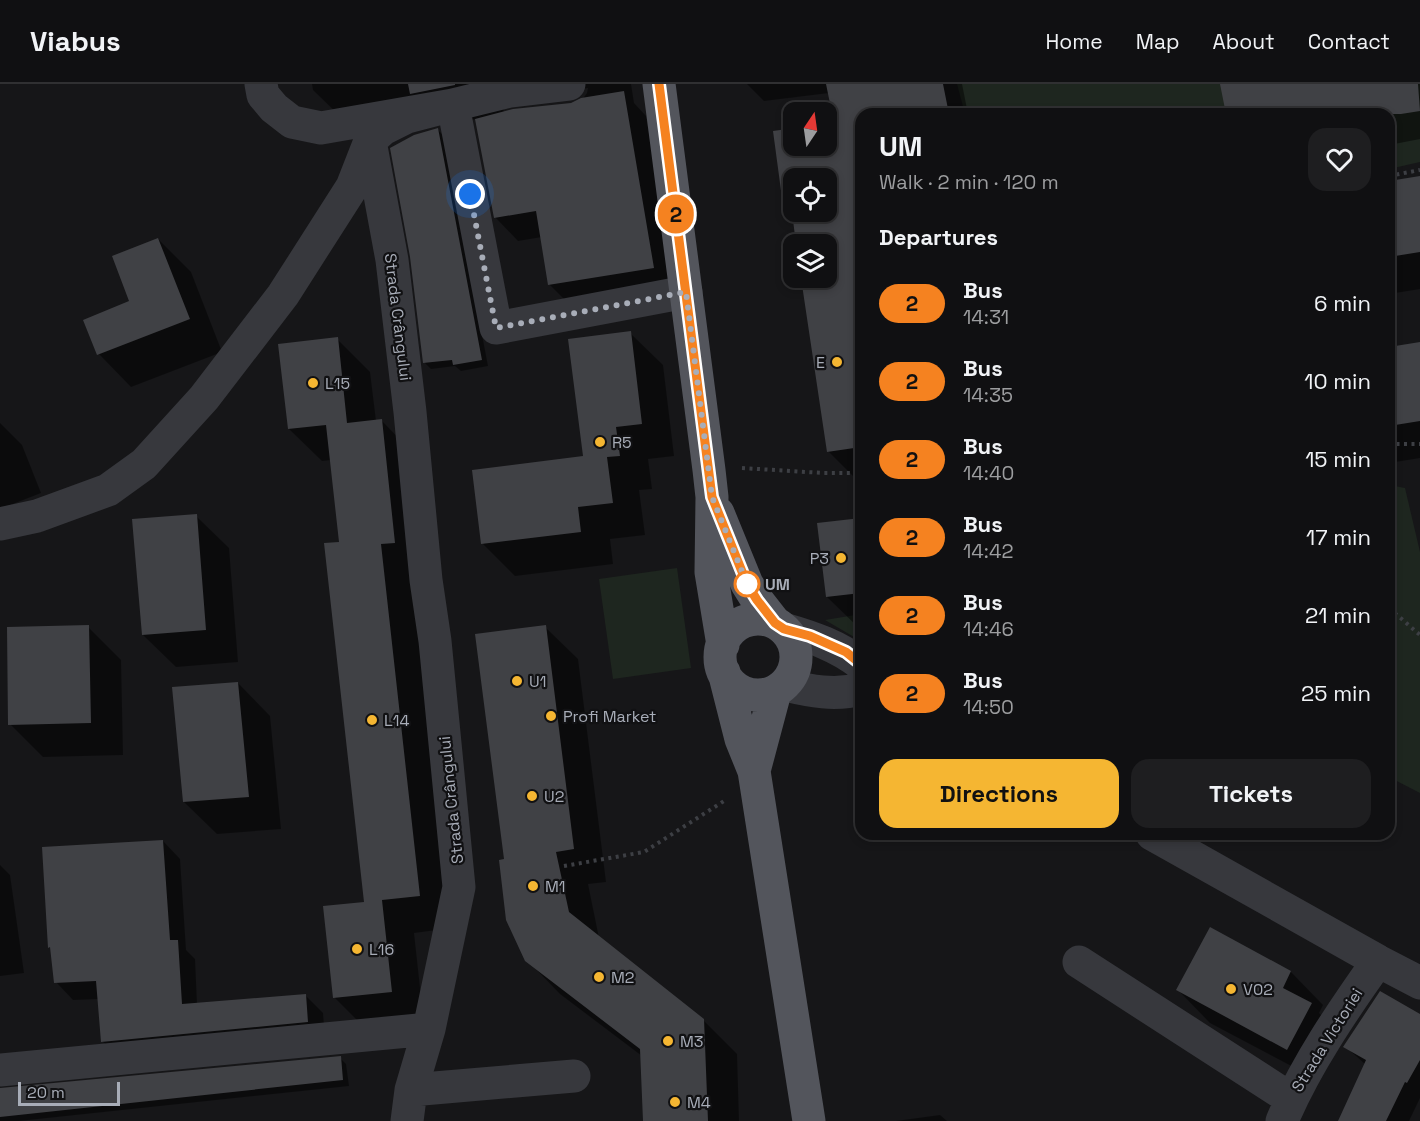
<!DOCTYPE html>
<html lang="en">
<head>
<meta charset="utf-8">
<style>
  :root { --surface:#101012; --page:#1e1e20; --text:#f1f3f6; --muted:#9c9d9f; --line:#303032; --accent:#f5b632 }
  body { margin:0; font-family:"Space Grotesk",sans-serif; background:var(--page); color:var(--text); height:100vh; display:flex; flex-direction:column; font-size:22px; white-space:nowrap }
  * { box-sizing:border-box; margin:0 }
  p { font-size:20px; color:var(--muted) }
  .icon { flex:none; width:33px; height:33px; fill:none; stroke:currentColor; stroke-width:2; stroke-linecap:round; stroke-linejoin:round }
  .map { position:relative; flex:1; overflow:hidden }
  .drawer { position:absolute; left:855px; top:24px; width:540px; height:732px; display:flex; flex-direction:column; background:var(--surface); border-radius:18px; box-shadow:0 3px 9px #0003,0 0 0 2px var(--line) }
  .drawer>* { flex:none }
  .badge { padding:0 12px; border-radius:20px; font-size:21px; line-height:39px }
  .needle { width:39px; rotate:13deg }
  .fabs { position:absolute; left:783px; top:18px; display:grid; gap:12px }
  .fabs a { display:grid; place-items:center; width:54px; height:54px; border-radius:12px; background:var(--surface); box-shadow:0 3px 9px #0003,0 0 0 2px var(--line); font-size:30px }
  .scale { position:absolute; left:18px; bottom:15px; width:102px; box-sizing:border-box; padding-left:6px; border:3px solid #a8adb8; border-top:0; font-size:16px; line-height:21px; white-space:nowrap; color:#a8adb8; -webkit-text-stroke:4px #111113; paint-order:stroke }
  .you { position:absolute; width:30px; height:30px; margin:-15px; border:4px solid #fff; border-radius:50%; background:#1a73e8; box-shadow:0 0 0 9px #1a73e833 }
  .map>.badge { position:absolute; translate:-50% -50%; box-shadow:0 0 0 3px #fff }
  h2 { padding:0 24px; font-size:22px; line-height:54px }
  .round { display:grid; place-items:center; flex:none; width:63px; height:63px; border-radius:18px; background:var(--page) }
  .headline { display:flex; align-items:center; justify-content:space-between; height:102px; padding:0 24px }
  h1 { font-size:28px; font-weight:800; line-height:45px }
  .primary-button { display:flex; gap:12px; margin-top:auto; padding:12px 24px }
  .primary-button a { flex:1; height:69px; border-radius:18px; background:var(--accent); color:#111; font-size:24px; font-weight:800; line-height:69px; text-align:center }
  .primary-button a+a { background:var(--page); color:var(--text) }
  ul { padding:0; list-style:none }
  li { display:flex; align-items:center; gap:18px; height:78px; padding:0 24px }
  li div { flex:1 }
  li b { display:block; font-size:22px }
  li em { font-style:normal }
  li .badge { min-width:66px; font-weight:700; text-align:center }
  header { display:flex; align-items:center; gap:36px; box-sizing:border-box; height:84px; padding:0 30px; background:var(--surface); border-bottom:2px solid var(--line) }
  header strong { font-size:28px }
  nav { display:flex; gap:33px; margin-inline-start:auto; font-size:21px }
  .map>svg:first-child { display:block }
</style>
</head>
<body>
<header>
<strong>Viabus</strong>
<nav><a>Home</a><a>Map</a><a>About</a><a>Contact</a></nav>
</header>
<div class="map">
<svg width="1420" height="1037" viewBox="0 0 1420 1037">
  <rect width="100%" height="100%" fill="#161618"/>
  <path fill="#1e261f" d="M957,0h463v78l-31,7v-55h-424z
    M1389,401l16,3 15,64v241l-31,-16z
    M677,484l14,100 -78,11 -14,-100z
    M861,530v27l-36,-21z"/>
  <path fill="#0007" fill-rule="evenodd" d="M312,0h187l5,29 68,-9 10,-4 5,-7 1,-5 -13,2 -6,-6h62l3,19 12,13 30,175 -103,17 -23,-23 -8,-48 -24,4 -23,-24 -19,-98 -32,6 -98,-3 -33,-32z
    M747,0h215l6,30h-107v362l-7,1 -26,-26 -25,-173h23v-34h-28l-3,-22 -10,-9 9,-67h32l10,-22 -7,-31 -65,8zM794,94h32v34h-32z
    M1221,0h199v55l-31,6v-31h-162z
    M438,46l6,6 44,230 -27,5 -6,-5 -24,3 -6,-6z
    M1420,94v111l-31,5v-111z
    M158,155l33,33 31,80 -91,35 -32,-33 -14,-33 46,-19z
    M630,249l33,32 11,91 -26,3 4,30 -13,1 6,45 -35,4 3,25 -98,12 -32,-32 102,-87z
    M337,255l33,33 6,49h6l32,33 38,474 -38,5 10,91 -57,6 -32,-32 30,-95 -25,-360 -9,-83 -9,1 -33,-32z
    M1420,261v113l-31,5v-115z
    M0,339l22,22 19,48 -41,16z
    M196,432l33,32 9,114 -62,5 -33,-32z
    M861,436v109h-1l-33,-32z
    M88,543l33,33 2,95 -80,2 -33,-33z
    M545,543l33,32 28,223 -18,2 11,54 104,82 34,34 2,67h-95l-2,-65 -82,-62 -33,-34 -22,-100z
    M238,599l32,33 11,113 -64,5 -33,-32z
    M163,757l17,18 6,91 9,9 2,45 108,-9 18,18 2,26 -205,19 -18,-17 -3,-42 -26,1 -17,-18 -4,-33 -2,-2z
    M0,781l10,10 14,98 -24,3z
    M1210,845l81,43 32,33 -4,8 24,24 -23,44 -110,-58 -32,-33z
    M1420,932v82l-11,23h-70l27,-56 -21,-19z
    M340,974l6,6 3,22 -330,35h-19v-32z
    M940,1031l7,6h-51z"/>
  <path fill="#404145" fill-rule="evenodd" d="M408,0h47v1l-45,9z
    M826,0h117l6,30h-88v89l-6,1 6,41v202l-34,5 -26,-174h25v-34h-30l-4,-32 -8,1 -11,-82 21,-3v18h32v-22l8,-1zM794,94h32v34h-32z
    M1220,0h198l2,27 -19,3h-175z
    M624,7l30,177 -106,17 -12,-74 -42,7 -19,-99 38,-10 58,-6 10,-5z
    M438,44l44,232 -29,5 -1,-5 -29,3 -13,-106 -20,-109 24,-13z
    M1420,92v76l-31,5v-76z
    M158,154l32,81 -93,36 -14,-35 46,-19 -17,-45z
    M631,247l11,93 -26,3 4,29 -13,1 6,46 -35,4 3,25 -100,12 -9,-74 111,-14 -15,-117z
    M338,253l9,86 35,-4 13,124 -14,1 39,352 -38,4 10,92 -59,6 -10,-92 41,-4 -40,-359 15,-1 -13,-117 -38,4 -10,-85z
    M1420,258v79l-31,5v-79z
    M197,430l9,116 -64,5 -10,-116z
    M861,434v75l-35,4 -9,-74z
    M89,541l2,98 -83,2 -1,-98z
    M546,541l28,224 -18,3 13,60 135,107 4,102h-65l-3,-72 -115,-88 -19,-41 -7,-60 5,-1 -29,-225z
    M238,598l11,115 -66,5 -11,-115z
    M163,756l7,100h8l4,64 124,-10 2,28 -207,20 -5,-61 -42,2 -4,-36 -2,1 -6,-101z
    M1210,843l81,44 -8,17 29,15 -25,47 -111,-60z
    M1380,907l40,23v46l-13,23 -2,-1 -19,39h-48l28,-61 -23,-13z
    M341,972l2,24 -343,37v-29z"/>
  <g fill="none" stroke-linecap="round" stroke-linejoin="round">
    <path stroke="#3d3f44" stroke-width="4" stroke-dasharray="3 4.5" stroke-linecap="butt" d="M1389,92l31,-6
      M1389,360h31
      M742,384l81,5h38
      M1389,524l31,27
      M564,782l80,-14 80,-51"/>
    <path stroke="#37383d" stroke-width="33" d="M261,0l2,11 11,13 18,14 29,6 132,-23 43,223 190,-36
      M0,440l37,-8 71,-26 36,-26 60,-66 79,-103 69,-108 18,-46 13,-12 24,-12 46,-12 57,-14 59,-7
      M784,545c28,8 54,17 77,35
      M785,601c25,6 50,11 76,4
      M1152,750l226,127 42,22
      M1079,878l212,137
      M0,986l429,-41 30,-142 -24,-246 -9,-61 -16,-168 -18,-152 -22,-119
      M411,1006l163,-14
      M407,1037l4,-31 18,-61
      M1282,1037c23,-55 61,-111 96,-160"/>
    <path stroke="#53555c" stroke-width="33" d="M659,0l50,386 3,27 -1,75 12,73
      M718,429l29,71 10,16 18,23
      M720 573a38 38 0 1 1 76 0a38 38 0 1 1-76 0Z
      M724,588l17,67 13,32 55,350
      M754,687l21,-79"/>
  </g>
  <g fill="none" stroke-linecap="round" stroke-linejoin="round">
    <g stroke="#fff" stroke-width="14">
      <path id="line" d="M659,0l53,413 35,87 10,16 18,23 9,6 26,7 36,16 15,12"/>
    </g>
    <use href="#line" stroke="#f58220" stroke-width="9"/>
    <path stroke="#a8adb8" stroke-width="6" stroke-dasharray="0 10.8" d="M470,110l26,134 190,-36 26,205 35,87"/>
  </g>
  <g fill="#f5b632" stroke="#111113" stroke-width="2">
    <circle cx="837" cy="278" r="6"/>
    <circle cx="313" cy="299" r="6"/>
    <circle cx="600" cy="358" r="6"/>
    <circle cx="841" cy="474" r="6"/>
    <circle cx="517" cy="597" r="6"/>
    <circle cx="551" cy="632" r="6"/>
    <circle cx="372" cy="636" r="6"/>
    <circle cx="532" cy="712" r="6"/>
    <circle cx="533" cy="802" r="6"/>
    <circle cx="357" cy="865" r="6"/>
    <circle cx="599" cy="893" r="6"/>
    <circle cx="1231" cy="905" r="6"/>
    <circle cx="668" cy="957" r="6"/>
    <circle cx="675" cy="1018" r="6"/>
  </g>
  <circle fill="#fff" stroke="#f58220" stroke-width="3" cx="747" cy="500" r="12"/>
  <g text-anchor="middle" dominant-baseline="central" stroke-width="4.5" stroke-linejoin="round" paint-order="stroke">
    <g font-size="16" fill="#a8adb8" stroke="#111113">
      <text transform="translate(398 233) rotate(83)">Strada Crângului</text>
      <text transform="translate(451 716) rotate(-96)">Strada Crângului</text>
      <text transform="translate(1327 956) rotate(-58)">Strada Victoriei</text>
    </g>
    <g font-size="16" fill="#a8adb8" stroke="#111113" text-anchor="start">
      <text x="825" y="278" text-anchor="end">E</text>
      <text x="325" y="299">L15</text>
      <text x="612" y="358">R5</text>
      <text x="829" y="474" text-anchor="end">P3</text>
      <text x="529" y="597">U1</text>
      <text x="563" y="632">Profi Market</text>
      <text x="384" y="636">L14</text>
      <text x="544" y="712">U2</text>
      <text x="545" y="802">M1</text>
      <text x="369" y="865">L16</text>
      <text x="611" y="893">M2</text>
      <text x="1243" y="905">V02</text>
      <text x="680" y="957">M3</text>
      <text x="687" y="1018">M4</text>
    </g>
    <g font-size="16" font-weight="bold" fill="#a8adb8" stroke="#111113" text-anchor="start">
      <text x="765" y="500">UM</text>
    </g>
  </g>
</svg>
<div class="fabs">
<a><svg class="needle" viewBox="-14 -14 28 28"><path d="M0-13l5 13h-10z" fill="#e53935"/><path d="M0 13l5-13h-10z" fill="#9c9d9f"/></svg></a>
<a><svg class="icon" aria-label="locate" viewBox="0 0 24 24"><circle cx="12" cy="12" r="6"/><path d="M12 2v4M12 18v4M2 12h4M18 12h4"/></svg></a>
<a><svg class="icon" aria-label="layers" viewBox="0 0 24 24"><path d="M12 4l9 5-9 5-9-5zM3 14l9 5 9-5"/></svg></a>
</div>
<div class="scale">20 m</div>
<div class="you" style="left:470px;top:110px"></div>
<b class="badge" style="left:676px;top:130px;background:#f58220;color:#111">2</b>
<section class="drawer">
<div class="headline"><div><h1>UM</h1><p>Walk · 2 min · 120 m</p></div><a class="round"><svg class="icon" aria-label="heart" viewBox="0 0 24 24"><path d="M12 20l-8-8c-3-5 5-10 8-4 3-6 11-1 8 4z"/></svg></a></div>
<h2>Departures</h2>
<ul>
<li><span class="badge" style="background:#f58220;color:#111">2</span><div><b>Bus</b><p>14:31</p></div><em>6 min</em></li>
<li><span class="badge" style="background:#f58220;color:#111">2</span><div><b>Bus</b><p>14:35</p></div><em>10 min</em></li>
<li><span class="badge" style="background:#f58220;color:#111">2</span><div><b>Bus</b><p>14:40</p></div><em>15 min</em></li>
<li><span class="badge" style="background:#f58220;color:#111">2</span><div><b>Bus</b><p>14:42</p></div><em>17 min</em></li>
<li><span class="badge" style="background:#f58220;color:#111">2</span><div><b>Bus</b><p>14:46</p></div><em>21 min</em></li>
<li><span class="badge" style="background:#f58220;color:#111">2</span><div><b>Bus</b><p>14:50</p></div><em>25 min</em></li>
</ul>
<div class="primary-button"><a>Directions</a><a>Tickets</a></div>
</section>
</div>
</body>
</html>
